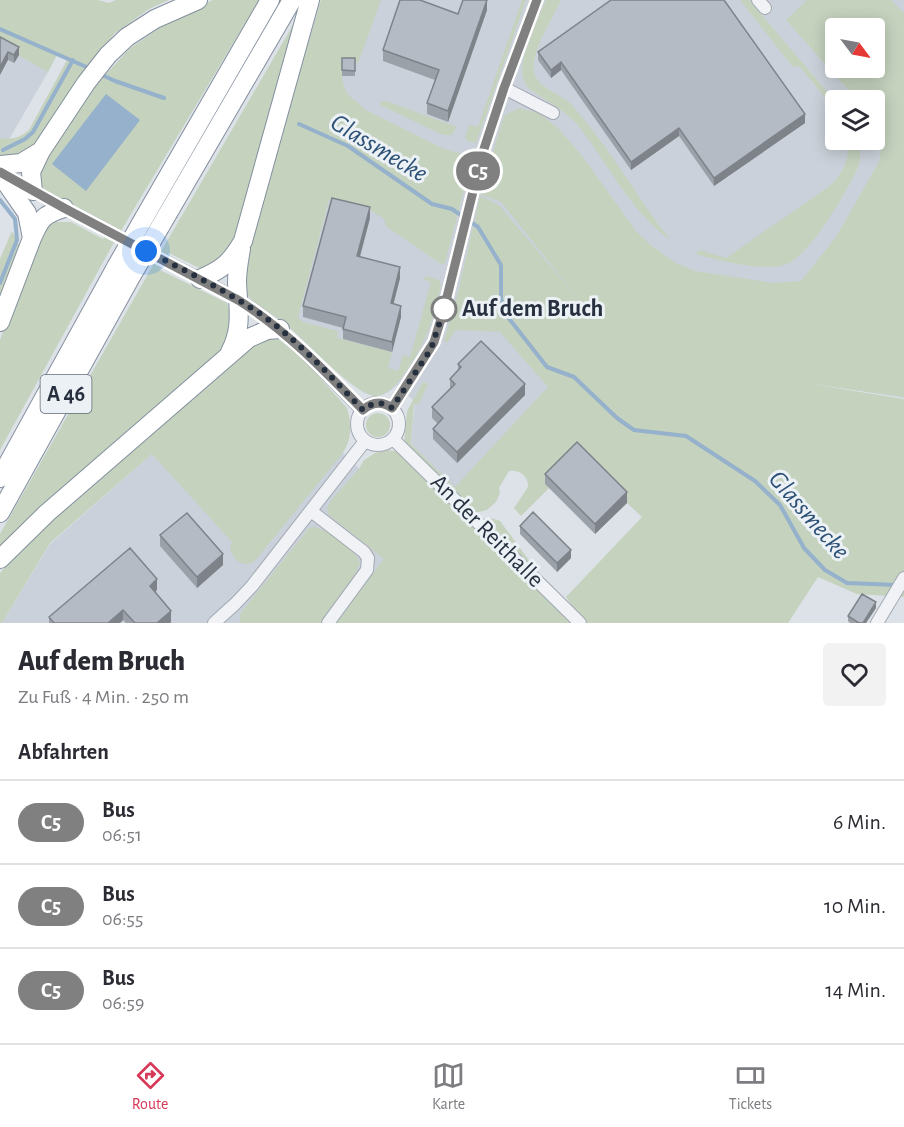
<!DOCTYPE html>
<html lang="de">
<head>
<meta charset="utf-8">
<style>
  :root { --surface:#fff; --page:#f2f2f3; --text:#2b2b33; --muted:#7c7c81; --line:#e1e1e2; --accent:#d63957 }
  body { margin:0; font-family:"Alegreya Sans",sans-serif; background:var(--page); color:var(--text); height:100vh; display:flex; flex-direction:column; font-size:22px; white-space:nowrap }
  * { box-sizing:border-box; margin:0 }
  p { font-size:20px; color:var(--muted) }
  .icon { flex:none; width:33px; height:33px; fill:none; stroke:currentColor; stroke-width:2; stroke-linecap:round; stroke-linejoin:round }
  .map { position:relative; height:623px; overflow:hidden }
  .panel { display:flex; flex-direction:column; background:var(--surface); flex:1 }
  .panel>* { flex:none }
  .badge { padding:0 12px; border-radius:20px; font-size:21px; line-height:39px }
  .needle { width:39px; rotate:122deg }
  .tools { position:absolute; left:825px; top:18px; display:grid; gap:12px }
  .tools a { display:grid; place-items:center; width:60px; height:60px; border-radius:6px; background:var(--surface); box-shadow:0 3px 15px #0003; font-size:30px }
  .you { position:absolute; width:30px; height:30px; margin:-15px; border:4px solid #fff; border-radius:50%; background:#1a73e8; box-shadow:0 0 0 9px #1a73e833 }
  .map>.badge { position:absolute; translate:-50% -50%; box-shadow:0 0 0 3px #fff }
  h2 { padding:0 18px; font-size:22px; line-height:54px }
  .round { display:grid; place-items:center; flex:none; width:63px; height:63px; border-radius:6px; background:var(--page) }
  .overview { display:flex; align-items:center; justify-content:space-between; height:102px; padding:0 18px }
  h1 { font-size:28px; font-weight:800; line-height:45px }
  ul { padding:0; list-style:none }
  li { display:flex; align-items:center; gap:18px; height:84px; padding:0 18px; border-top:2px solid var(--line) }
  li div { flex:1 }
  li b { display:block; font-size:22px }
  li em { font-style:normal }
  li .badge { min-width:66px; font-weight:700; text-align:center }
  .dock { display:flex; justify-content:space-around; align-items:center; height:84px; border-top:2px solid var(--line); background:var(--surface); font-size:16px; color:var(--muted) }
  .dock a { display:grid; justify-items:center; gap:3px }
  .dock .current { color:var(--accent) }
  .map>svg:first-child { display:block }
</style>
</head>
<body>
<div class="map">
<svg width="904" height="623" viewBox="0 0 904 623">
  <rect width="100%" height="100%" fill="#dde2e8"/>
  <path fill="#cbd1da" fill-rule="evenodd" d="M0,0h74l-26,72 -48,83z
    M321,0h583v398l-269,-43 -172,141 -52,-52 4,-43 -2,-1 -16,-15 -8,7 -7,3 -7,1 -11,-3 -45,-37 -31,-30 -36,-25 36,-192zM836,28h38v40h-38zM836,100h38v40h-38z
    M338,448l21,20 51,-4 2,159h-410l48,-79 102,-90z"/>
  <path fill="#c4d2be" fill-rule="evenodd" d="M0,0h98l11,3 7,-3h53l-20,9 -35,25 -83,116 -31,11v-23c12,2 19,0 29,-8l38,-70 -10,-5 -9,17 -48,-27z
    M213,0h46l-146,244 -113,206v-110l40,-106 6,-12h25l32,17 8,-12 -67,-36 -5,-5 1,-22 58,-81 31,-34 41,-28z
    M321,0h60l-23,63h-16c0,11 -1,25 8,33 4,5 10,7 14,13l80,40 19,5 9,5 -27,104 -4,1 -54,-37 -4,-9 -15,-9 -39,-9 -31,117 5,5 35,9 -1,7 55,14 -4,16 10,3 5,-16 7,2 21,-75 -8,-3 3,-3 13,4 2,5c-4,18 -8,36 -16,53 -6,15 -30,57 -48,58 -21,1 -71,-55 -89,-70 -15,-12 -31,-20 -44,-34v-30z
    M522,0h4l-50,143 -9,-2 -2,-4 4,-12 9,2z
    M546,0h15c-8,18 -31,53 -27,72 3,16 27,22 37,32 33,37 60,82 89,123l9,10v2c-40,-29 -62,-78 -93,-116l-12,-11 -36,-24c-17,-19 9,-67 18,-88z
    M740,0h9l86,101v9l-35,-43 -8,-1z
    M807,0h84l13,13v384l-99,-14 99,16v198l-47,-3 -39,-17 -30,46h-204l-18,-26 76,-80 -15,-14 -81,-19 3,4 -28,28 -7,-8 14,-21c1,-11 -9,-18 -19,-16l-10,17 1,5 -4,9 -9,8 -12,3 -71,-68 3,-34 16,-29 5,2 -9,20h-5l-3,40 44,43 93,-100 -48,-55 -44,-2 -9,13 -3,-2 15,-53 21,-92 19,9 84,100 -82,-103 -21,-8 24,-78 15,-8 20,5 19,15 25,29 52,73 17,16 24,17 19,8 78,12 28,-2 35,-44 44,-77 1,-24 -6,-11 -1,-25h-17l-71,-80zM836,28h38v40h-38z
    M300,13l-63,226 -16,24 -20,6 -32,-16 -9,17 67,33 6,23 -12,27 -221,198v-17l152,-267z
    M386,101l71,26 -6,8h-8l-63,-30v-3z
    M846,140h14c1,9 1,18 -2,27 -10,23 -48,88 -71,97 -22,9 -69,-4 -92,-10l5,-4 26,8 105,-73c12,-12 21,-29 15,-45z
    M12,231l10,20 -22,56v-48z
    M274,336l26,19 47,53c5,16 5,32 -5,46l-88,108c-12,6 -20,-2 -24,-13l2,-7 -80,-88 -102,89 -48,80h-2v-50l22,-25 229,-205z
    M366 425a12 12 0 1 1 24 0a12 12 0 1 1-24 0Z
    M388,450l11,2 178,171h-242l49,-64 -49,-39 -7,-6 -1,-6 5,-9 27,-30 4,-8 12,-8z
    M491,518l9,3 43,58 -58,-55 1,-4z
    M315,527c15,5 39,20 45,36l-7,17 -33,43h-80v-9l69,-86z"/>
  <path fill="#95b1cb" d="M106,94l34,26 -54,71 -34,-27z"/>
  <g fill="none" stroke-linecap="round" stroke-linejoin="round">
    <path stroke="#95b1cb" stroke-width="4" d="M0,29l91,40
      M100,74l15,7 49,17
      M299,124l49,22 84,58 20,5 26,18 23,38v34l6,17 40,51 27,10 43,41 17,12 52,6 69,45 25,24 24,43 21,22 22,13 50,2
      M3,150l22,-11 8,-7 40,-72
      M0,200l15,19 2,21 -17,43"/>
    <g stroke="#a2a9b2" stroke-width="14">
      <path id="minor" d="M758,0l7,8
        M504,88l49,25
        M4,174l60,34 175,92c47,30 84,70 123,110
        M357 424a21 21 0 1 1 42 0a21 21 0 1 1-42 0Z
        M392,408l42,-66 10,-33 38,-154 22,-67 33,-88
        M394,440l186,183
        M311,511l53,41 4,6 -1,12 -39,53
        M214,623l21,-19 17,-18 113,-145
        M877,623l27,-45"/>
    </g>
    <g stroke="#84909f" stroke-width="20">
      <path id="highway" d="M0,165l21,-2 20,-12 45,-68 22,-28 19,-18 28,-18 43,-19
        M0,174l27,39 5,25 -32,84
        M33,191l-2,-19 10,-21
        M144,218l126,-218
        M160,227l132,-227
        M32,238c9,-20 11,-23 32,-30
        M200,279c23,-10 30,-16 43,-38l67,-241
        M230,352c13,-24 8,-45 7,-70 0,-11 2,-22 4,-33
        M0,478l116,-211
        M0,513l132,-238
        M0,559l47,-46 202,-175 18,-8 13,-1"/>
    </g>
    <use href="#minor" stroke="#f0f2f6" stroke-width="12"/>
    <use href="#highway" stroke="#fff" stroke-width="18"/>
    <g stroke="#84909f" stroke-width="20" stroke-linecap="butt">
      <path id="highway-bridge" d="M116,267l28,-49
        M132,275l28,-48"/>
    </g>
    <use href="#highway-bridge" stroke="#fff" stroke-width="18"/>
  </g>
  <path fill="#9ba1a9" d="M487,10l-39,112 -21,-8v-11l8,-23 -52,-19v-11l75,-36z
    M0,37l19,18 -5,8 -6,-3z
    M538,52l267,71 -91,63 -35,-50 -48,34 -70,-100 -10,8 -13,-18z
    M342,58h13v18h-13z
    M370,218l-10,39 40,21 -7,26 8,13 -9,35 -49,-13v-11l-40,-11v-11z
    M458,364l67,31 -68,68 -24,-24v-10l5,-5 -6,-6v-11l18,-18v-10l8,-8z
    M545,474l82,29 -32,31 -50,-50z
    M520,526l51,32 -14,14 -37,-38z
    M160,535l63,30 -26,23 -37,-42z
    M157,590l-2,2 16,30 -1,1h-44l-3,-3 -3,3h-71v-6z
    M876,608l-10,15h-16l-2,-2v-5z"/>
  <path fill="#7e838a" d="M487,0v10l-39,112v-11z
    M19,47v8l-5,8v-8z
    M8,52v8l-8,15v-8z
    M561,62v8l-10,8v-8z
    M805,114v9l-91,63v-8z
    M679,128v8l-48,34v-8z
    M370,207v11l-13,49v-11z
    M400,267v11l-9,36v-11z
    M401,306v11l-9,35v-10z
    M525,384v11l-68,68v-11z
    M627,492v11l-32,31v-10z
    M571,550v8l-14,14v-9z
    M223,554v11l-26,23v-11z
    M157,579v11l-7,7v-11z
    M876,602v6l-10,15h-3z
    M123,610v10l-3,3h-12z
    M171,611v11l-1,1h-13z"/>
  <path fill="#b4bbc5" stroke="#7e838a" stroke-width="1.5" d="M400,0h20l38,14 5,-14h24l-39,111 -21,-8 12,-33 -56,-20z
    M611,0h113l81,114 -91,64 -35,-50 -48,34 -70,-100 -10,8 -13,-18z
    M0,37l19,10 -5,8 -6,-3 -8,15z
    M342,58h13v13l-13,-1z
    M332,198l38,9 -13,49 43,11 -9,36 10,3 -9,36 -49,-13 3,-12 -43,-11z
    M481,341l44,43 -68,68 -24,-23 10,-11 -11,-11 23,-23 -5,-5 11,-12 -3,-3z
    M577,442l50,50 -32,32 -50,-50z
    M533,512l38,38 -14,13 -37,-37z
    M187,513l36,41 -26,23 -37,-42z
    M130,548l27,31 -7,7 21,25 -14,12h-22l-12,-13 -15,13h-54l-5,-6z
    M862,594l14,8 -13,21h-4l-11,-7z"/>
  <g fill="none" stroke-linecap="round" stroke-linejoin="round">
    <g stroke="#fff" stroke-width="14">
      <path id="line" d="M0,172l64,36 174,92c48,30 86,70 125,110 9,-8 19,-9 29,-2l42,-66 10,-33 38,-154 22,-67 33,-88"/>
    </g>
    <use href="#line" stroke="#808080" stroke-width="9"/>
    <path stroke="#26303f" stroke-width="6" stroke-dasharray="0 10.8" d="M146,251c38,19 77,38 113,62 39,27 71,63 104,97 9,-8 19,-9 29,-2l39,-59 13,-40"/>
  </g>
  <circle fill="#fff" stroke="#808080" stroke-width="3" cx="444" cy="309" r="12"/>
  <g text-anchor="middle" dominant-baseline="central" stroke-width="6" stroke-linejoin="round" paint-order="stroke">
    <rect fill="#ecf1f6" stroke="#616a76" stroke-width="1.5" x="40.5" y="375" width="51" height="38" rx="4.5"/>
    <g font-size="22" font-weight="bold" fill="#26303f">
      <text x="66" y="394">A 46</text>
    </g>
    <g font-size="24" font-weight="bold" fill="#26303f" stroke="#ecf1f6" text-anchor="start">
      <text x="462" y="309">Auf dem Bruch</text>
    </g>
    <g font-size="24" fill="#26303f" stroke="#ecf1f6">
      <text transform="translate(487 531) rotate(45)">An der Reithalle</text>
    </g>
    <g font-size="26" font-style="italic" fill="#2d5176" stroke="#ecf1f6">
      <text transform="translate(379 148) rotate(31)">Glassmecke</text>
      <text transform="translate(809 515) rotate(49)">Glassmecke</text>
    </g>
  </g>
</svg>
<div class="tools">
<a><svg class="needle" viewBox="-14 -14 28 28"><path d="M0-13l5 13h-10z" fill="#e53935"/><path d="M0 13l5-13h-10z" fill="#7c7c81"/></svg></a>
<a><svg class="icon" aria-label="layers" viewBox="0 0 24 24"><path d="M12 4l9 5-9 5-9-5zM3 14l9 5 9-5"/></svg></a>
</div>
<div class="you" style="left:146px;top:251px"></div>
<b class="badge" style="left:478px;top:171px;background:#808080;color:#fff">C5</b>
</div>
<section class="panel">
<div class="overview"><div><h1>Auf dem Bruch</h1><p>Zu Fuß · 4 Min. · 250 m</p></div><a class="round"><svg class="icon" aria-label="heart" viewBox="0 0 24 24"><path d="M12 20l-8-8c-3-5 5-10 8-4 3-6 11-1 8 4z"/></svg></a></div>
<h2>Abfahrten</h2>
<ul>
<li><span class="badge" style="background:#808080;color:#fff">C5</span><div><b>Bus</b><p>06:51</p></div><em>6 Min.</em></li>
<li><span class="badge" style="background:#808080;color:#fff">C5</span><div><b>Bus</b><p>06:55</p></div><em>10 Min.</em></li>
<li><span class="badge" style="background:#808080;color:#fff">C5</span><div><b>Bus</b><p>06:59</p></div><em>14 Min.</em></li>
</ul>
</section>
<nav class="dock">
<a class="current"><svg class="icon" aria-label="directions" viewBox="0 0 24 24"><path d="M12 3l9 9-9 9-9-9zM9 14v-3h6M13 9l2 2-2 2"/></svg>Route</a>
<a><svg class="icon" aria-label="map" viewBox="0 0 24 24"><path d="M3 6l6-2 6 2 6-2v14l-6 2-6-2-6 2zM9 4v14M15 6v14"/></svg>Karte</a>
<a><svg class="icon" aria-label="tickets" viewBox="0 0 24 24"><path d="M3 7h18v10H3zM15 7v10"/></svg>Tickets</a>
</nav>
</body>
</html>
